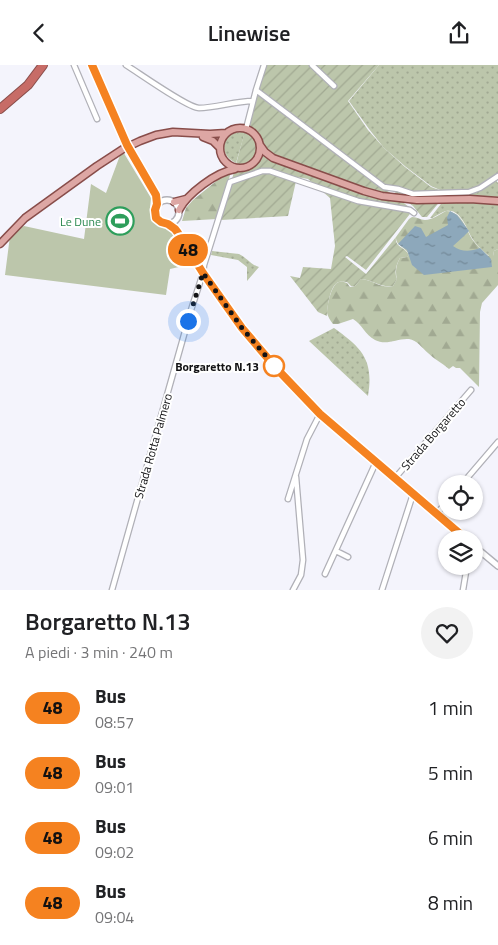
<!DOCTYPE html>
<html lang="it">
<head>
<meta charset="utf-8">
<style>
  :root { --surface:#fff; --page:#f2f2f2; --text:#202124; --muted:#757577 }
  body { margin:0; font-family:"Titillium Web",sans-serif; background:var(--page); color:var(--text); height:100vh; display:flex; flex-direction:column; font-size:19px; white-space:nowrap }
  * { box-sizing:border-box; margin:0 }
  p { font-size:16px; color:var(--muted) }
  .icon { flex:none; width:28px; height:28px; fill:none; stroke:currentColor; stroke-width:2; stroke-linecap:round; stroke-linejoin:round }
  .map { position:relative; height:525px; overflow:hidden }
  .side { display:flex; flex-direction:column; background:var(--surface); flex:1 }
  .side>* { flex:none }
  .badge { padding:0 10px; border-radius:16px; font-size:18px; line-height:32px }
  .tools { position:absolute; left:438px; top:410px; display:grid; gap:10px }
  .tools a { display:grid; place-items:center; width:45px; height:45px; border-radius:50%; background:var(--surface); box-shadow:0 1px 4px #0004; font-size:25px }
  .you { position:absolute; width:25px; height:25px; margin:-12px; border:4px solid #fff; border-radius:50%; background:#1a73e8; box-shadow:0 0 0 8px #1a73e833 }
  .map>.badge { position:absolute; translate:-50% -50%; box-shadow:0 0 0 2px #fff }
  .round { display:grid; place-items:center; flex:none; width:52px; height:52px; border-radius:26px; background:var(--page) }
  .summary { display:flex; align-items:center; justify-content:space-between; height:85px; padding:0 25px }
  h1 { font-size:24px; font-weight:600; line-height:38px }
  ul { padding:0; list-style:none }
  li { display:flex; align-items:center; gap:15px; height:65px; padding:0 25px }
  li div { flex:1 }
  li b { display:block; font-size:19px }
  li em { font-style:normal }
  li .badge { min-width:55px; font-weight:700; text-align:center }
  header { display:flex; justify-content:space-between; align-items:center; height:65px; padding:0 25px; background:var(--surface); font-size:22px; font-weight:600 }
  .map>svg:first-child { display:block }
</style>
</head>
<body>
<header><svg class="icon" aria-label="back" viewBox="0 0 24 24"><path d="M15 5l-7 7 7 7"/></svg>Linewise<svg class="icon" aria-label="share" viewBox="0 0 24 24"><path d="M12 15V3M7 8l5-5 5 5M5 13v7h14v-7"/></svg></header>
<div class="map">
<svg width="498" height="525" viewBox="0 0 498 525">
  <defs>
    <pattern id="grass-dots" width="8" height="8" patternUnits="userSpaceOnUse" patternTransform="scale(1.25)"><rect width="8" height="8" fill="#bcc6ab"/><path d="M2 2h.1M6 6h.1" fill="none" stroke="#a1a992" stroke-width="1.8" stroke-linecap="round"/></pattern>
    <pattern id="forest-firs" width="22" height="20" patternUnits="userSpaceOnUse" patternTransform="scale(1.25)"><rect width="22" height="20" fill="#bcc6ab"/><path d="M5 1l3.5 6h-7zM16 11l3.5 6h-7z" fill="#a1a992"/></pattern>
    <pattern id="garden-furrows" width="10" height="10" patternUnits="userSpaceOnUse" patternTransform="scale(1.25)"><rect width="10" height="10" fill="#bcc6ab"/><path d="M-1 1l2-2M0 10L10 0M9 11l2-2" fill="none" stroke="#a1a992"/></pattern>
    <pattern id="water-ripples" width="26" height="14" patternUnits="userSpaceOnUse" patternTransform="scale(1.25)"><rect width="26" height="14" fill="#8da8bb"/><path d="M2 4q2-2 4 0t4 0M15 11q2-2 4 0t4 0" fill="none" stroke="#728897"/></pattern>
  </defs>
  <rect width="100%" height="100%" fill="#f4f4fc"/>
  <path fill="url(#grass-dots)" d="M379,0h119v109l-18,13 -34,9 -6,-6 -9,-4 -25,-19 -22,-19 -15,-19 -20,-28z
    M241,67h4l-9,31c-18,-8 -15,-30 5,-31z
    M495,114l3,4v66l-4,2 -1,5h-4c-6,-5 -13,-11 -17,-18 -5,-8 -11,-30 -26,-27 -4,1 -10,5 -14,7h-2l14,-18 2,-1 35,-10z
    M212,186l27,3c7,3 12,11 20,13l-12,14v-14l-9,-7 -27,-5z
    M334,263c28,20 40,32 34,68l-59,-55z"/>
  <path fill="url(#forest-firs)" d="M231,107l-14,47 -35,2 4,-13 7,-8 32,-26z
    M446,146c16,1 19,16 26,28 4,6 11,12 16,17h5l1,-5 4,-2v36l-16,18 -2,9 -1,75 -19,-19h-4l-3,-2 -4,3c-7,-6 -15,-10 -21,-16 -6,-5 -11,-13 -19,-14 -12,-1 -22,7 -34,1 -10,-5 -13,-16 -22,-21l-15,5h-5c-3,-4 -5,-7 -6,-11 0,-7 4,-29 12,-31 2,-1 5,0 8,1l3,4 5,-1 6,-7c12,1 20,10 32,7l4,-7c-2,-7 -1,-14 3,-21l7,-1 2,-2c-3,-8 -14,-9 -13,-18l13,-18 3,-2c6,0 8,3 13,3 7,0 15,-6 21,-9z"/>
  <path fill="url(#garden-furrows)" d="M265,0h114l-31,36 20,29 16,18 21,19 26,20 8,3 6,6 -3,3 -15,18h-5l-9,-11 -155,-117z
    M259,29l154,116 -47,60 -19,-14 -2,1 21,17 30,-37c-2,10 9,10 13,18l-2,2 -7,1c-4,7 -6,14 -3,21l-4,7c-12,2 -20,-6 -32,-7l-6,7h-4l-4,-4c-3,0 -5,-1 -8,0 -9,2 -12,26 -12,34l-9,-4 -28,-36 10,2 3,-11 28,2 4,-23 -5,-48 -22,-19 -11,-2 -9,39 -67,4 32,-119z"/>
  <path fill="#bcc6ab" d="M122,85l29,48 -1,10 1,9 6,8 6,3h7l12,19 -3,6 1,3 7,1 5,7 -22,5 -4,26 -161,-20 5,-39 6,-6 8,-4 60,13 7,-55 15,9z"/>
  <path fill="url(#water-ripples)" d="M450,146l7,4 12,16 -6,6 -10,9c9,6 16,6 27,2l11,11 1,8 -68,8 -12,-10 -5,-15 -9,-6 17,-18 6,2 5,9 22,-12 -1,-8z"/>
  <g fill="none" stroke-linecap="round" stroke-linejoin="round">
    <g stroke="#b0b0b7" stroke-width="7">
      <path id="minor" d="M74,0l23,54
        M126,0c13,8 62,43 73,43 17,0 36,-7 54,-7
        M312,0l22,21
        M256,25l128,97 14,2 15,5 56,-2 11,-4 18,-12
        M246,64l10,-39 8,-25
        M395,413l76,-88
        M462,419l36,-42
        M288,434l19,-60 13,-25
        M436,449l10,-11
        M336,486l12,6
        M325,509l51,-112
        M112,525l79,-280 12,-37 1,-8 26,-83 32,-11h8l88,30 52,9 4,3
        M293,525l8,-15 2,-15 -7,-83
        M382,525l31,-96
        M463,525l4,-24"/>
    </g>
    <g stroke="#b0b0b7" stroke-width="8">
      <path id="tertiary" d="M92,0l30,69
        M133,91l23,39 1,9
        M155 147a12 12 0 1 1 24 0a12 12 0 1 1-24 0Z
        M168,159l11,9 24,40 39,55 35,41 43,45 146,125
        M474,481l24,20"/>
    </g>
    <g stroke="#884d4a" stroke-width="9">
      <path id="primary" d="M220 83a20 20 0 1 1 40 0a20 20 0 1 1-40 0Z
        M203,72l10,4 7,7
        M260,80l5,7 8,6 91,33 18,5 35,4 53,-1 28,2
        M174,137l12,-3
        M179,145c8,-16 37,-38 56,-41
        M0,179l25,-26 72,-52 26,-17 17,-8 16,-6 17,-3 37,2 16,-1"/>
    </g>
    <g stroke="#884d4a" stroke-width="10">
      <path id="motorway" d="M0,44l28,-24 15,-20"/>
    </g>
    <use href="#minor" stroke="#fff" stroke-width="4.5"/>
    <use href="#tertiary" stroke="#fff" stroke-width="5"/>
    <use href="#primary" stroke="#dda7a4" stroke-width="6"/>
    <use href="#motorway" stroke="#c76c67" stroke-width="8"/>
    <g stroke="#b0b0b7" stroke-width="8" stroke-linecap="butt">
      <path id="tertiary-bridge" d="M122,69l11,22"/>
    </g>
    <use href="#tertiary-bridge" stroke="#fff" stroke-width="5"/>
  </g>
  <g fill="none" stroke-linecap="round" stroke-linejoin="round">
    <g stroke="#fff" stroke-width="11">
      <path id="line" d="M92,0l35,80 29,50 1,9 -2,6 1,8 5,4 7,2 7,5 3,4 25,40 39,55 35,41 43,45 146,125"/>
    </g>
    <use href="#line" stroke="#f58220" stroke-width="8"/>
    <path stroke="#131315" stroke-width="5" stroke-dasharray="0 9" d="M188,256l15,-48 39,55 35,41 -3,-3"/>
  </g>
  <defs>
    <g id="stadium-ring" transform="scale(1.4375)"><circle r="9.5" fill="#fff" stroke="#2e9e5b" stroke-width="1.5"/><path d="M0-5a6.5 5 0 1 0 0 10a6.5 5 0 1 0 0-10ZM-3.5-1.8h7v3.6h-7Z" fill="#2e9e5b"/></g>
  </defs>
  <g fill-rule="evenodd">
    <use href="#stadium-ring" x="120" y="156"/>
  </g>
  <circle fill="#fff" stroke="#f58220" stroke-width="2.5" cx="274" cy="301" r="10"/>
  <g text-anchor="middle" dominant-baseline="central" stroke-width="4" stroke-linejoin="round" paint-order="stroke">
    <g font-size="12" fill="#27864d" stroke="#fff" text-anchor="end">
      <text x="101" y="156">Le Dune</text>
    </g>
    <g font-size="12" font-weight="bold" fill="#131315" stroke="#fff" text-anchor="end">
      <text x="259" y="301">Borgaretto N.13</text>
    </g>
    <g font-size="12" fill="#131315" stroke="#fff">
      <text transform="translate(433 369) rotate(-49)">Strada Borgaretto</text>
      <text transform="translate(153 381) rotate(-74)">Strada Rotta Palmero</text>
    </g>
  </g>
</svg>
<div class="tools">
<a><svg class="icon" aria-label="locate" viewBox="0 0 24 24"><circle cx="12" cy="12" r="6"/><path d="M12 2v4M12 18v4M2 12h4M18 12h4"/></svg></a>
<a><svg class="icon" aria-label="layers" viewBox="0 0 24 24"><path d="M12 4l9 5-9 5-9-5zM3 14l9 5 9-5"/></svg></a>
</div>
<div class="you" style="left:188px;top:256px"></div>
<b class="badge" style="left:188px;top:185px;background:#f58220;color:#111">48</b>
</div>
<section class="side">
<div class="summary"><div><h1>Borgaretto N.13</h1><p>A piedi · 3 min · 240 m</p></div><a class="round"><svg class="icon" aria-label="heart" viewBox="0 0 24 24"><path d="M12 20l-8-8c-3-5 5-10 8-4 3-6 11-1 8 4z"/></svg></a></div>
<ul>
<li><span class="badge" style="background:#f58220;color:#111">48</span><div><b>Bus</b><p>08:57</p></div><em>1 min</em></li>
<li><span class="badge" style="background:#f58220;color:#111">48</span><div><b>Bus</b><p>09:01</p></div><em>5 min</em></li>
<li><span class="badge" style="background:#f58220;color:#111">48</span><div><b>Bus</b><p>09:02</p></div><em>6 min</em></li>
<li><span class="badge" style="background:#f58220;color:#111">48</span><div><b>Bus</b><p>09:04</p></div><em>8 min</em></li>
</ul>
</section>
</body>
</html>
